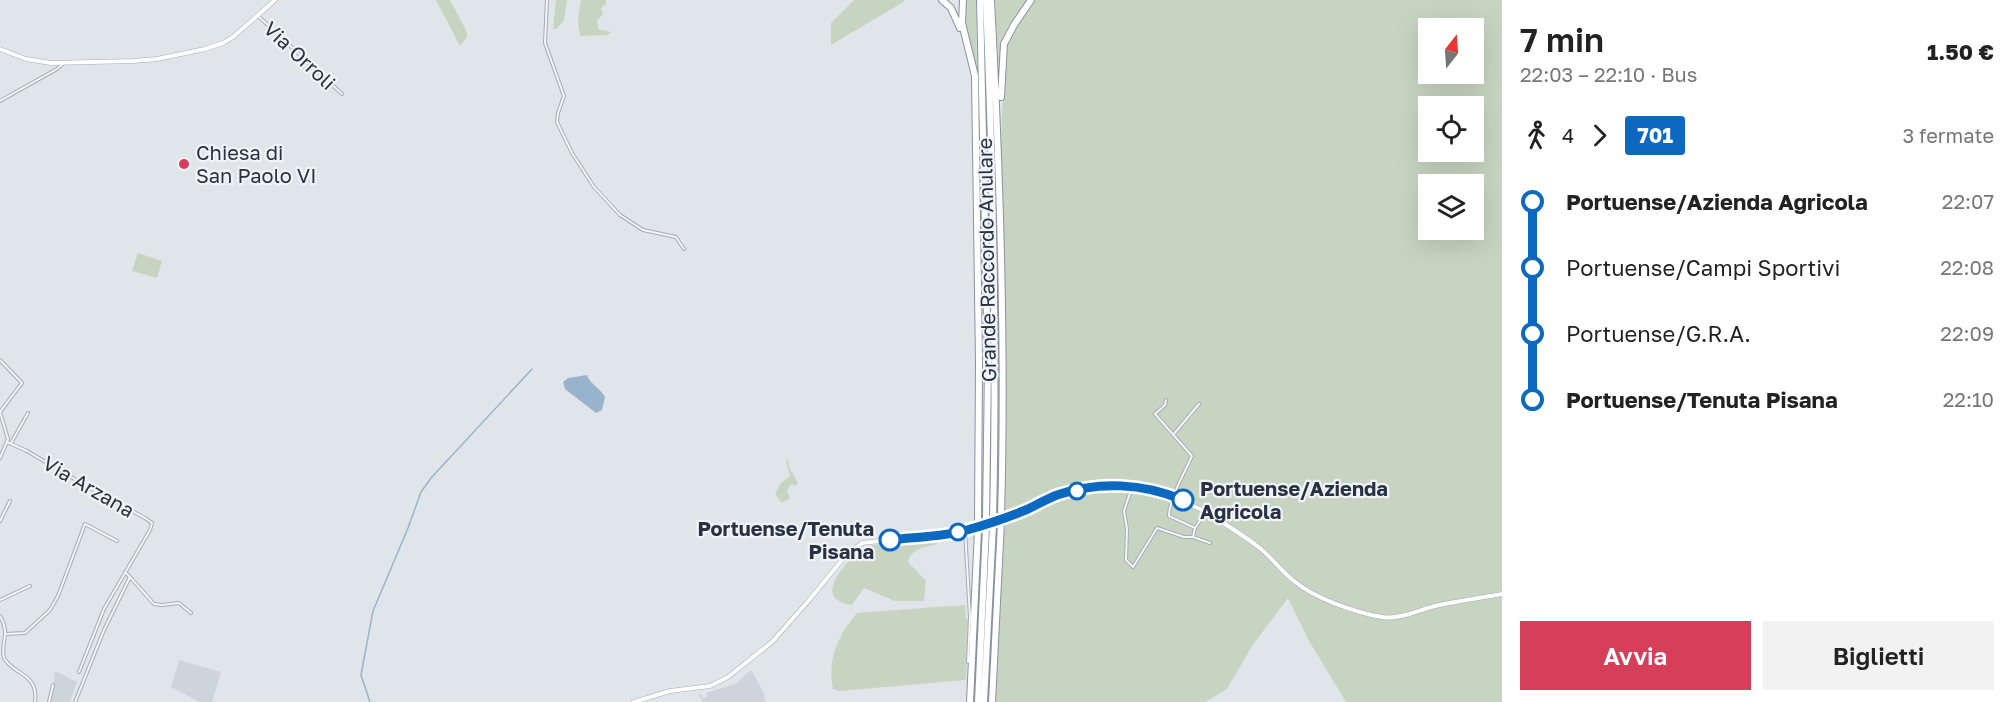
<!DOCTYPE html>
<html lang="it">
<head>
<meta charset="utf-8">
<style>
  :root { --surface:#fff; --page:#f2f2f2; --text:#222; --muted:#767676; --accent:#d53f5a }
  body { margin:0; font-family:"Golos Text",sans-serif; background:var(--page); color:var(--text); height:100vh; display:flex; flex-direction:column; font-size:22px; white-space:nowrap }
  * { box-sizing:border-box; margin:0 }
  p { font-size:20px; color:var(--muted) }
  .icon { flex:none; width:33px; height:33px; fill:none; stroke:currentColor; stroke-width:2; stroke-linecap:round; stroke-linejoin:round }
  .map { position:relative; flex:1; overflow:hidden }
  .side { display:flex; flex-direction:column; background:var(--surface); width:510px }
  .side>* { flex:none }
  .badge { padding:0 12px; border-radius:4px; font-size:21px; line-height:39px }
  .needle { width:39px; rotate:17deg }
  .controls { position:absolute; left:1418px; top:18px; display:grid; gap:12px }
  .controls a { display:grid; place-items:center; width:66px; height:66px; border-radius:0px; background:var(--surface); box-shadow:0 6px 24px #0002; font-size:30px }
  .map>.badge { position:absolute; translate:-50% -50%; box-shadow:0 0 0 3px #fff }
  .legs { display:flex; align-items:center; gap:9px; height:66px; padding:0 18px; font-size:20px }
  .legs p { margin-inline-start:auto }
  .headline { display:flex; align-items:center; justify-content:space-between; height:102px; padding:0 18px }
  h1 { font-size:33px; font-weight:600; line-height:45px }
  .action { display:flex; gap:12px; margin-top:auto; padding:12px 18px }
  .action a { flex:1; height:69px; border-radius:0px; background:var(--accent); color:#fff; font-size:24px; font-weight:600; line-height:69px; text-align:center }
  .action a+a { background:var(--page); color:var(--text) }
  ul { padding:0 18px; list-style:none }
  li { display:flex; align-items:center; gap:21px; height:66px; font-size:22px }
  li i { display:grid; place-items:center; width:9px; height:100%; margin:0 8px; background:currentColor }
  li i::after { content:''; width:15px; height:15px; margin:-8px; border:4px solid; border-radius:50%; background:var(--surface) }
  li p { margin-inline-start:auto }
  li:first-child i { background:linear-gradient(#0000 50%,currentColor 0) }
  li:last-child i { background:linear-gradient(currentColor 50%,#0000 0) }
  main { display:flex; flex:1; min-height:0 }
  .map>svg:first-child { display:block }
</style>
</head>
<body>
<main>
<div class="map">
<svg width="1502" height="702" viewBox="0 0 1502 702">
  <rect width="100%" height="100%" fill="#e0e5ea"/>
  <path fill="#ced4dc" d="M179,660l42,12 -9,30h-12l-29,-15z
    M751,670l12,21 3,11h-63l-4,-7 2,-1 2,4 4,-1 -1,-4 29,-9z
    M55,671l22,11 -7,20h-19z"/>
  <path fill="#c7d4c1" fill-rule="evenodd" d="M436,0h14l17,32v5l-7,9z
    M556,0h11l-3,20 -8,9h-3z
    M581,0h25v4l-5,4 2,6 -6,7 1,8 13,3 -4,3 -26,1c-5,-11 -2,-24 0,-36z
    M854,0h50l1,1 -74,44v-22z
    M965,0h11l1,71 -13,-49z
    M995,0h35l-23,32 -8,45z
    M1034,0h468v702h-156l-37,-61 -21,-43 -36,48 -25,43 -22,13h-210l10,-182 -4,-374 3,-91 7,-22zM1428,28h45v46h-45zM1428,106h45v46h-45zM1428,184h45v46h-45z
    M138,253l24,8 -5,17 -25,-7z
    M788,460l1,7 9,16 -3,3 -4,-2 -4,7 3,7 -8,5 -7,-9 6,-11 9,-7 -4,-15z
    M918,539h19v5c-11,3 -27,5 -29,18l18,19 -2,20h-29l-31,-13 -12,17c-26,-4 -23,-18 -10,-36 5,-6 10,-14 16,-19 9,-6 47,-9 60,-11z
    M965,605l1,14h2l-2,61 -127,11 -6,-2c-6,-30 5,-54 24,-76z"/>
  <path fill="#9ab3cc" d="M587,375c3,9 13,13 18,22l-3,13 -6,3 -31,-24 -2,-7 5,-4z"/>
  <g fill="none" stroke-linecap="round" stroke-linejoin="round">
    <path stroke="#9ab3cc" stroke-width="1.5" d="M370,702l-9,-27 12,-64 35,-83 13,-36 10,-14 101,-109"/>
    <g stroke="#a5acb5" stroke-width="4">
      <path id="minor" d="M547,0l-2,43 19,53 -6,17 -1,9 15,31 22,34 26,28 23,15 33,7 8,12
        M257,15l85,79
        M0,101l57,-32 6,-5
        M0,360l22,23 -22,29 8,27 -8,19
        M1173,435l26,-31
        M7,442l20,9 61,36 57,31 7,5 -2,7 -46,79 -25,63
        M11,443l17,-30
        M1132,487l-8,24 3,18 -1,31 7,7 24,-39 27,9h9l2,-9 -26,-12c0,-17 16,-44 23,-60l-37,-42 10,-9 1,-5
        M0,521l10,-20
        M1195,528l10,-15
        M965,530l5,87 -2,45
        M1193,537l17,6
        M130,577l24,27 8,1 17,-2 12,10
        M0,600l30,-14
        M0,616c11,18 0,28 4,42 9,17 35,15 31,44
        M5,634l20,-1 25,-23 8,-14 27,-72 32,17
        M49,702l4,-17
        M75,702l29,-72 26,-53 -5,-5"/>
    </g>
    <g stroke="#a5acb5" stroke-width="5">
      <path id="secondary" d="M0,49l26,10 25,4 82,-2 24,-2 48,-10 18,-6 10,-6 42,-37
        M1005,517c19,-6 36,-17 55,-23 65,-18 113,-5 168,32 11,7 23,15 33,23 12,10 21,23 33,32 20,17 62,32 88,36 16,3 37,-7 53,-11 22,-5 45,-8 67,-12
        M634,702l36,-11 40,-5 18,-9 44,-35 38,-43 36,-44 16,-12 90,-10 22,-5"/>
    </g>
    <g stroke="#8792a2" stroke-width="8">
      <path id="motorway" d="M942,0l9,8 9,20
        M963,0l-1,23 13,53 4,287 -1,161
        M980,0l8,363 -2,157
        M986,0c7,172 11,346 7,519
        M991,0c9,171 15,344 10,516
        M1001,97l3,-53 10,-19 17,-25
        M970,702l8,-172
        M978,702l8,-175
        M984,702l9,-177
        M992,702l9,-180"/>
    </g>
    <use href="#minor" stroke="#f4f5f8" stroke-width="2"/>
    <use href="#secondary" stroke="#fff" stroke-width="4"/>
    <use href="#motorway" stroke="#fff" stroke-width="6"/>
    <g stroke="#a5acb5" stroke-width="5" stroke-linecap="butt">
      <path id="secondary-bridge" d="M974,528l31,-11"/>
    </g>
    <use href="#secondary-bridge" stroke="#fff" stroke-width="4"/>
  </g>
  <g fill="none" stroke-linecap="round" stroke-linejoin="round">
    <g stroke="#fff" stroke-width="14">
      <path id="line-1" d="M890,540c25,-3 53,-3 77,-10 21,-6 42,-13 61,-21 10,-5 19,-10 29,-14 42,-14 86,-12 126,5"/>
    </g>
    <use href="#line-1" stroke="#0c69bf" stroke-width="9"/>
  </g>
  <circle fill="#d53f5a" stroke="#f0f3f7" stroke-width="2" cx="184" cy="164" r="6"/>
  <g fill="#fff" stroke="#0c69bf" stroke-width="3">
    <circle cx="1077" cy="491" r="8"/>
    <circle cx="1183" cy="500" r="10"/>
    <circle cx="958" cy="532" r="8"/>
    <circle cx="890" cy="540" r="10"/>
  </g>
  <g text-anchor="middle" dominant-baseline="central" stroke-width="4.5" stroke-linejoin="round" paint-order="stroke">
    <g font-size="20" fill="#283243" stroke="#f0f3f7">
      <text transform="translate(300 55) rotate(43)">Via Orroli</text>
      <text transform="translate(986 260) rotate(-91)">Grande Raccordo Anulare</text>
      <text transform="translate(89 486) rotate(30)">Via Arzana</text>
    </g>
    <g font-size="20" fill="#283243" stroke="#f0f3f7" text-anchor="start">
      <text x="196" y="152">Chiesa di<tspan x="196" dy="23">San Paolo VI</tspan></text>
    </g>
    <g font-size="20" font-weight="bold" fill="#283243" stroke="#f0f3f7" text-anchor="start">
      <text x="1200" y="488">Portuense/Azienda<tspan x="1200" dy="23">Agricola</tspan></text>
      <text x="874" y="528" text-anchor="end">Portuense/Tenuta<tspan x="874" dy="23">Pisana</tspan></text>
    </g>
  </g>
</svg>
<div class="controls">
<a><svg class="needle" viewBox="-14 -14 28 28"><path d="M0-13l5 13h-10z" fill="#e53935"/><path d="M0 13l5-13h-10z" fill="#767676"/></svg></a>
<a><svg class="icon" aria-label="locate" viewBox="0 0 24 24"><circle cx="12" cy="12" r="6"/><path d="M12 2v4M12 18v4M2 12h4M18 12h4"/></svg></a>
<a><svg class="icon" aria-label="layers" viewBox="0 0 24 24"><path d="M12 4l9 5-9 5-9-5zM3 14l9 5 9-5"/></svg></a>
</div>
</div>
<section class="side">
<div class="headline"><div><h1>7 min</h1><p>22:03 – 22:10 · Bus</p></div><b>1.50 €</b></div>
<div class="legs"><svg class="icon" aria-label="walk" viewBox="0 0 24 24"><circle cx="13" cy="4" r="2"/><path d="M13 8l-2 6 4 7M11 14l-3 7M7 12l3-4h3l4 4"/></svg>4<svg class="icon" aria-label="forward" viewBox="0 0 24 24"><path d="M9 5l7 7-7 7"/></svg><b class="badge" style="background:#0c69bf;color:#fff">701</b><p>3 fermate</p></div>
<ul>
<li><i style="color:#0c69bf"></i><b>Portuense/Azienda Agricola</b><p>22:07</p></li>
<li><i style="color:#0c69bf"></i><span>Portuense/Campi Sportivi</span><p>22:08</p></li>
<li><i style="color:#0c69bf"></i><span>Portuense/G.R.A.</span><p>22:09</p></li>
<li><i style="color:#0c69bf"></i><b>Portuense/Tenuta Pisana</b><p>22:10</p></li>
</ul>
<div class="action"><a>Avvia</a><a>Biglietti</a></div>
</section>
</main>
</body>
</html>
